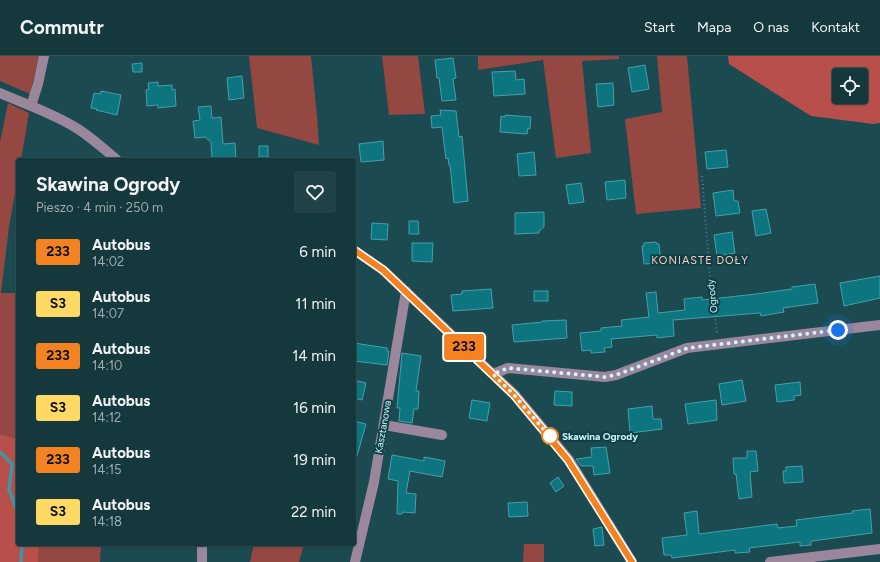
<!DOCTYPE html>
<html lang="pl">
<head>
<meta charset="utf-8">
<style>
  :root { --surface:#14383c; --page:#214347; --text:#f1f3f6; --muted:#9dacaf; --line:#335256 }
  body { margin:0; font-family:Figtree,sans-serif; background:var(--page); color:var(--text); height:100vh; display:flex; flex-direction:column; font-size:15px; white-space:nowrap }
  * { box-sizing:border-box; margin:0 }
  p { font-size:13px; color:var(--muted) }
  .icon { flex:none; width:22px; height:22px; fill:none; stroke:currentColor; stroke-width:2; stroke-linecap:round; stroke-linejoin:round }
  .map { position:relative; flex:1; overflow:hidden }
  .sheet { position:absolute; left:16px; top:102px; width:340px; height:388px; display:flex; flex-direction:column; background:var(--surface); border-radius:4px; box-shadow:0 1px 3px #0004,0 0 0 1px var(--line) }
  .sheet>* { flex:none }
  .badge { padding:0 8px; border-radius:3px; font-size:14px; line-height:26px }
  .controls { position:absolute; left:832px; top:12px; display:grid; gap:8px }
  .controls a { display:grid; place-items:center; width:36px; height:36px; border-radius:4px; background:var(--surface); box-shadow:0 1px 3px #0004,0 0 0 1px var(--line); font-size:20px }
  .you { position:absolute; width:20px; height:20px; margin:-10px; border:3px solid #fff; border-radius:50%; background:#1a73e8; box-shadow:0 0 0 6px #1a73e833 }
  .map>.badge { position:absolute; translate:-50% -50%; box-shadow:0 0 0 2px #fff }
  .round { display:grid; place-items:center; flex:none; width:42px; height:42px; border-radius:4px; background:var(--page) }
  .headline { display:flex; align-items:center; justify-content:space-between; height:68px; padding:0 20px }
  h1 { font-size:19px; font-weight:700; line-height:30px }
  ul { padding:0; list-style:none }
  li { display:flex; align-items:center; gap:12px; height:52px; padding:0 20px }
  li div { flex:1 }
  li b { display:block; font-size:15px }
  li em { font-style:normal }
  li .badge { min-width:44px; font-weight:700; text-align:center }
  header { display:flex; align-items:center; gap:24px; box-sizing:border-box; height:56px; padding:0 20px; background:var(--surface); border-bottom:1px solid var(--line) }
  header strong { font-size:19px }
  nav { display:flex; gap:22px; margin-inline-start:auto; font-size:14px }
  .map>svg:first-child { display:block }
</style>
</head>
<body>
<header>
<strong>Commutr</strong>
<nav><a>Start</a><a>Mapa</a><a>O nas</a><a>Kontakt</a></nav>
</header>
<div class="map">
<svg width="880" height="506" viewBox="0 0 880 506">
  <rect width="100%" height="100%" fill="#1b4a50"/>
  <path fill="#954742" d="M0,0h39l-9,38 -30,-13z
    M249,0h62l6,60 2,29 -62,-17z
    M382,0h36l7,58 -36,1z
    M478,0h141v3l-37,2 9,92 -35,5 -13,-98 -65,10z
    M657,0h30l14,152 -65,6 -11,-95 37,-7z
    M8,47l21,10 -8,47h-3v16l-9,51 -8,66h17v146l-18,-5v-292z
    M38,488h63l-1,18h-62z
    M254,488h50l-5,18h-49z
    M524,488h20v18h-21z"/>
  <path fill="#b84f4a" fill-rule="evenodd" d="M728,0h152v67l-7,1 -62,-8 -82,-52zM839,19h22v22h-22z
    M0,378l18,5v105h20v18h-38z"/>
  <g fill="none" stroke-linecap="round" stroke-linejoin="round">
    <path stroke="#4196a0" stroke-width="3.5" d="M0,396l12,12 -3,26 9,23
      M21,506l1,-18"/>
  </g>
  <path fill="#0c757f" stroke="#47a0ab" d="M453,2l3,20 -3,1 3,21 -14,1 -3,-23h-2l-2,-18z
    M142,7v9h-9l-1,-8z
    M645,9l4,24 -17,3 -4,-24z
    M515,15l1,9 8,-1 1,15 -31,2 -2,-24z
    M242,20l2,22 -15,2 -2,-22z
    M158,26v4l14,-1v5l3,-1 1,17 -18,2v-3l-11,1 -1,-16 3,-1 -1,-6z
    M613,27l1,22 -16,2 -2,-23z
    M101,35l20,4 -4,20 -21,-5 1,-1 -6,-1 3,-15 6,1z
    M211,50l1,12 9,-1 2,27 12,-1 1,17h-12l-1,-2h-11l-1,-16 -6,-5 -10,1 -2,-17 7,-1 -2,-13z
    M440,54l16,1 3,26 3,-1 6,65 -14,2 -4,-38h-1l-1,-7 -2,1 -4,-32 -10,1 -1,-12 10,-1z
    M505,59l26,2 -1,12 -2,-1 -1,6 -27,-2 1,-16 4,1z
    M383,85l1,19 -23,2 -2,-18z
    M259,90h9v11h-9z
    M726,94l2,17 -21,2 -2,-17z
    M534,96l2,23 -17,1 -2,-22z
    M625,124l1,18 -19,2 -2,-18z
    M581,127l3,19 -15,2 -3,-19z
    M733,134l1,11h4l2,12 -24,3 -3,-23z
    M766,153l5,24 -15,3 -4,-25z
    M544,156v15l-5,4v2l-24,1v-21z
    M409,165h9l1,13h-10z
    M372,167l16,1 -1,16 -16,-1z
    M732,176l3,21 -18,3 -3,-21z
    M656,186l1,2h2l2,19 -17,1 -2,-18h2v-3z
    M412,187h21l-1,19 -20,-1z
    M880,220v22l-36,8 -4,-23z
    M815,228l3,19 -35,5 1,4 -23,4 -1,-3 -87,7 1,16 -17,2v-3l-46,4 1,8 -8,1 1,4 -14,1v-3l-9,1 -2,-18 21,-2v-3l21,-2 -1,-6 28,-3 -3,-24 10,-1 2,21 27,-3 -1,-11 18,-2v3l54,-6 36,-5v-2z
    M491,233l2,19 -40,3 -2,-16 11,-1v-3z
    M534,235h14v10h-14z
    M566,264l1,18 -53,4 -2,-17 30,-3v-1z
    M354,287l33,5v3h2l-2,14 -33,-4z
    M402,297l19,3 -5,35h3l-1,18h-4l-2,14 -13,-2 1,-13h-3z
    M354,324l12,3 -4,17 -8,-2z
    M742,324l4,21 -24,4 -3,-21z
    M800,326l1,13 -7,1v4l-17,2 -2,-17z
    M555,335l17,1v14l-18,-1z
    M472,344l18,3 -3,18 -18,-3z
    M716,344l1,20 -29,4 -3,-20z
    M652,350l1,13h8l1,10 -32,4 -2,-24z
    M354,365l12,3 -9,32h-3z
    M606,391l4,26 -16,2 -1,-9h-12l-5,-7 16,-2 -1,-9z
    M747,395h9l2,20 -8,1 2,25 -13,2 -3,-25h-2l-1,-16h14z
    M392,399l32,6v-4l21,4 -3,16 -32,-6 -4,22 10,1 -1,19 -12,-1 -1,2h-5l1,-33 -10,-2z
    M802,410l1,16 -19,1 -1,-12h3v-4z
    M558,421l6,9 -8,6 -6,-9z
    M527,446l1,14 -19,1 -1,-14z
    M870,453l2,24 -60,8 -1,1v3l-11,1v-4l-51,6 1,4 -15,1v-3l-63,8 -1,-3h-7l-2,-17 25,-3 -3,-22 13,-2 2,23 78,-10 1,4 19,-2 -1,-6 57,-7 -1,-2z
    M602,471l2,18 -9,1 -2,-17z"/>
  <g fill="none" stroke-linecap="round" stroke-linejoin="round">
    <path stroke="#527f85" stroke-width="2" stroke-dasharray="1 3" stroke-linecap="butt" d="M702,120l8,100 7,58"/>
    <path stroke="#9b879b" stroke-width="10" d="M0,37c25,11 55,21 78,36 14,9 26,20 39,31
      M31,50l7,-22 6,-28
      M354,194l29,20 132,125 54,65 63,102
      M493,318l15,-6 97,9 11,-2 71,-27 193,-23
      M384,369l58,10
      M202,506v-15
      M355,506l19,-80 32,-191
      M770,506l110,-13"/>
  </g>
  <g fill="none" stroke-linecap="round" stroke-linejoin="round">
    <g stroke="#fff" stroke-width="9">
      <path id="line" d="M354,194l29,20 131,125 54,65 64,102"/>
    </g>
    <use href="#line" stroke="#f58220" stroke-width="6"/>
    <path stroke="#cdf7fc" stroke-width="4" stroke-dasharray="0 7.2" d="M550,380l1,2 -37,-43 -21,-21 15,-6 97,9 11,-2 72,-27 150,-18"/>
  </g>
  <circle fill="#fff" stroke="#f58220" stroke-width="2" cx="550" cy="380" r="8"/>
  <g text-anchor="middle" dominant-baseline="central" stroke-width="4" stroke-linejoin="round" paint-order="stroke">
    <g font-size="10" fill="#cdf7fc" stroke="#0e3f45">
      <text transform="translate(712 240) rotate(-97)">Ogrody</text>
      <text transform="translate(383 371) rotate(-80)">Kasztanowa</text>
    </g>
    <g font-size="10" font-weight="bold" fill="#cdf7fc" stroke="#0e3f45" text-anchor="start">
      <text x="562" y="380">Skawina Ogrody</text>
    </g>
    <g font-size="11" letter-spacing="1" fill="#fdc9c3" stroke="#0e3f45">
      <text x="700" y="204">KONIASTE DOŁY</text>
    </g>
  </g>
</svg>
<div class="controls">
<a><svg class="icon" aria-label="locate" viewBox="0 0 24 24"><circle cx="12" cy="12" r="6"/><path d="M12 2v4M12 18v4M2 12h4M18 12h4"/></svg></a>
</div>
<div class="you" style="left:838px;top:274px"></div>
<b class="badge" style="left:464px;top:291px;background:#f58220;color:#111">233</b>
<section class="sheet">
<div class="headline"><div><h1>Skawina Ogrody</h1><p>Pieszo · 4 min · 250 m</p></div><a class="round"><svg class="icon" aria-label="heart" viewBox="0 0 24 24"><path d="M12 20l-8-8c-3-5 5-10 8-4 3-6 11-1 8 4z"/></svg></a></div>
<ul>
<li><span class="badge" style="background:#f58220;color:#111">233</span><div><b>Autobus</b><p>14:02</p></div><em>6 min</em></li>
<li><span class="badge" style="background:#fed966;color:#111">S3</span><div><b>Autobus</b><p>14:07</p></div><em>11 min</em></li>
<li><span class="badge" style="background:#f58220;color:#111">233</span><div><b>Autobus</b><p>14:10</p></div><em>14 min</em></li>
<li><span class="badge" style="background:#fed966;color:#111">S3</span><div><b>Autobus</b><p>14:12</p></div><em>16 min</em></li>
<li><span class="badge" style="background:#f58220;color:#111">233</span><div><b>Autobus</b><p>14:15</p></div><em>19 min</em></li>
<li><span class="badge" style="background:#fed966;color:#111">S3</span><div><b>Autobus</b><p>14:18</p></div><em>22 min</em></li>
</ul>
</section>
</div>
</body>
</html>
